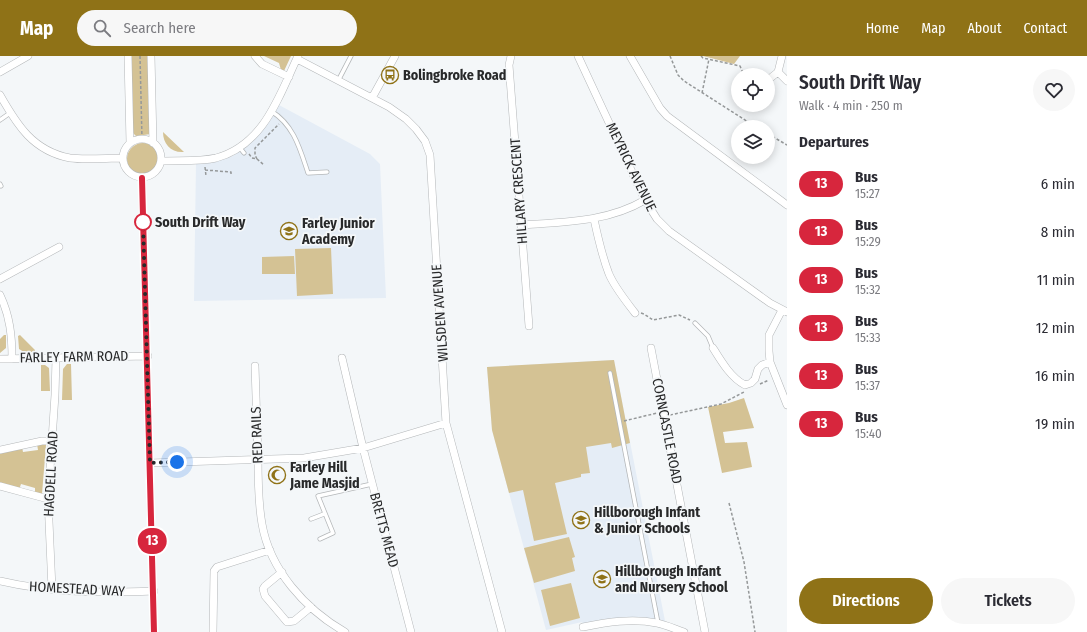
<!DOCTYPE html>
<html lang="en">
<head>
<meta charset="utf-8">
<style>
  :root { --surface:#fff; --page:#f7f7f7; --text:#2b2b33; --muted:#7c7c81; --accent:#8f7217 }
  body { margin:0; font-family:"Fira Sans Condensed",sans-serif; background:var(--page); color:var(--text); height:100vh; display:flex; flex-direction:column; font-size:15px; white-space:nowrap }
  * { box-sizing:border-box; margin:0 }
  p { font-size:13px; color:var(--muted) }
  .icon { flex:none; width:22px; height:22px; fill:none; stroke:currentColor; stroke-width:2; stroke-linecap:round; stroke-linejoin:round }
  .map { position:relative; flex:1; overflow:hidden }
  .side { display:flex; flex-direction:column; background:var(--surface); width:300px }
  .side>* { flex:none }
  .badge { padding:0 8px; border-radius:13px; font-size:14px; line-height:26px }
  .buttons { position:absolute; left:731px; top:12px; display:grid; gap:8px }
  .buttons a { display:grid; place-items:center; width:44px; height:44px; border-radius:50%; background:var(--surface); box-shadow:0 2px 10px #0003; font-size:20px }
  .you { position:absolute; width:20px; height:20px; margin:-10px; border:3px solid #fff; border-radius:50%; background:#1a73e8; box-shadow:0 0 0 6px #1a73e833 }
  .map>.badge { position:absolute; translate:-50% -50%; box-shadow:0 0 0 2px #fff }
  h2 { padding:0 12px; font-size:15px; line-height:36px }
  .round { display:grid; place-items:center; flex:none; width:42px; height:42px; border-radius:21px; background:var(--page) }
  .head { display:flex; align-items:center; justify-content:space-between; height:68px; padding:0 12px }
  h1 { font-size:19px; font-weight:600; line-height:30px }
  .button { display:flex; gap:8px; margin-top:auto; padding:8px 12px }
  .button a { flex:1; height:46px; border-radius:24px; background:var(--accent); color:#fff; font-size:16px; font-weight:600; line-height:46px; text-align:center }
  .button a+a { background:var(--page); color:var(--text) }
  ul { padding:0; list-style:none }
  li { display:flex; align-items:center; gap:12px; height:48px; padding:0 12px }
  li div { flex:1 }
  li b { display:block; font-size:15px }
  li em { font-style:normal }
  li .badge { min-width:44px; font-weight:700; text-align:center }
  header { display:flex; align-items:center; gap:24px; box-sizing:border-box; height:56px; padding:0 20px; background:var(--accent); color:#fff }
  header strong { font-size:19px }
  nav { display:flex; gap:22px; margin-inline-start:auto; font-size:14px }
  .search { width:280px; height:36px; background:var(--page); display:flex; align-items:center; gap:10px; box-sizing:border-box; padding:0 14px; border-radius:22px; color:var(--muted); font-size:15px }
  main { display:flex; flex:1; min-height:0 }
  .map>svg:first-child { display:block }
</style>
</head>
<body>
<header>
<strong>Map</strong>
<div class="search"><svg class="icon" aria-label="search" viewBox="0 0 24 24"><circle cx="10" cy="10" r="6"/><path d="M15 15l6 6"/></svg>Search here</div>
<nav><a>Home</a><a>Map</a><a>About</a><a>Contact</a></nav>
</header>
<main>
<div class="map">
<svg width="787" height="576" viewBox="0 0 787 576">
  <rect width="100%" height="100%" fill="#f4f7f9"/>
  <path fill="#e5edf6" d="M279,49l91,49 10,10 6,134 -192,3 2,-138 21,-2 16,-5 19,-14 14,-16z
    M614,304l52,266 -15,-4 -68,5 -1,-5 -36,8 -54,-200 -5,-63z"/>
  <path fill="#d4c294" d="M131,0h19l1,78 -15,2 -4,-4z
    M264,0h27l-7,15 -3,-1 -2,-7z
    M703,0h37l-6,8z
    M163,76l21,20c-13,1 -21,-8 -21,-20z
    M127 103a16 16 0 1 1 32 0a16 16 0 1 1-32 0Z
    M331,192l2,46 -36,2 -2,-47z
    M294,200l1,18h-33v-17z
    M4,279h2v13l-6,5v-14z
    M20,279l15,15v2h-11l-5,-3 -1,-13z
    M614,304l16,83 -18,5 -1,-5 -25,4 4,26 -9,1v3l-26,6 12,51 -33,7 -11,-51 -14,3 -17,-63 -5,-63z
    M67,308h4l1,36h-10l1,-31z
    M41,309h4l4,3 1,23h-9z
    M744,342l10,30 -31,4 2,11 22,-1 5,25 -30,6 -14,-66 21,-4z
    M43,387l3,2 -4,49 -2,1 -5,-2v-5l-14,-4 -2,6 -19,-6v-32l22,-5 1,5 15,-2 -1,-6z
    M569,481l6,20 -3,1 3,13 -41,12 -10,-35z
    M571,527l9,35 -30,8 -9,-36z"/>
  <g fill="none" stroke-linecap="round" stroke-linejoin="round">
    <g stroke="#b4b7b9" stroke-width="5">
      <path id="service" d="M338,25l13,-25
        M271,55c23,14 29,38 37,62l19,-1
        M0,64l10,-7
        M240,92l4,5
        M0,128l1,2
        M695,267l13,13 5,12
        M610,317l48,250
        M311,463l13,-5
        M320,483l13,-6 -15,-37 54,-12"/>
    </g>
    <g stroke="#b4b7b9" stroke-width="8">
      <path id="minor" d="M128,0l2,87
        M151,0l2,87
        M255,0l7,8 27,13
        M511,0l-2,9 20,261
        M578,0l67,144 12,19 12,12 101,72 17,9
        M630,0l30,52 7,8 120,89
        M297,3l92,48 17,12 10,10 9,12 5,14 16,268 56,209
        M0,16l28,-16
        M778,16l9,9
        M768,24l10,-8 4,-16
        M0,39c17,30 33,56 70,63 15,2 37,0 52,0
        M372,42l23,-42
        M123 102a19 19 0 1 1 38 0a19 19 0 1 1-38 0Z
        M161,105c17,-1 38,1 55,-3 48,-13 63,-62 82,-102
        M142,122l12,454
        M594,163c4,19 8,37 15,55 6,14 17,27 26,39
        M522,169c42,-3 86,-3 123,-25
        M0,223l59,-32
        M0,239c10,21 12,41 12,64
        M782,254l-13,25v16l1,11 17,43
        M651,292l54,284
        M713,292c8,13 18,30 32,37l6,-2 4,-4 3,-10 4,-4 8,-3
        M342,302l21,90 48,184
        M0,303l148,-3
        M255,310c1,30 2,61 3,91 0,22 0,45 4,67 8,46 43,85 83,108
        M0,394l42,-9h10
        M150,407l154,-5 59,-10 83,-25
        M0,430l48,13
        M282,516l-17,14 -2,3 2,7 22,26 7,-1 17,-14
        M0,525c51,12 102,12 154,10
        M52,533l-4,-90 7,-104 1,-37
        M583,571c24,-5 49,-9 74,-4 9,2 18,6 27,9
        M213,576l1,-61 3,-4 53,-17"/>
    </g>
    <path stroke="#959899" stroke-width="1.5" stroke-dasharray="3 2" stroke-linecap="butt" d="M140,0l2,83
      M670,0l8,19 6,6 72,46
      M701,0l2,2 37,8 4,9
      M702,37l7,-34
      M768,78l19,11
      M249,98l3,4 5,1 7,6
      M257,103l-2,-4v-7l24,-24
      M205,111l1,9
      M205,114l26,2v4
      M641,257l3,1 9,6 26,-5 11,5
      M760,328l9,-4
      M670,359l51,-11 23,-12
      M624,365l33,-8
      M729,447l15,59 11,70"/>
    <use href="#service" stroke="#fff" stroke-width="3.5"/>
    <use href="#minor" stroke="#fff" stroke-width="7"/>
  </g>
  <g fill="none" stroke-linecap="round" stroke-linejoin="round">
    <g stroke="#fff" stroke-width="9">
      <path id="line" d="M142,122l12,454"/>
    </g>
    <use href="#line" stroke="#d7263d" stroke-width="6"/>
    <path stroke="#28292a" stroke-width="4" stroke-dasharray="0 7.2" d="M143,166l7,241 27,-1"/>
  </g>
  <defs>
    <g id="bus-ring" transform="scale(0.9)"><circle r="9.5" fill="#f4f7f9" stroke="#8f7217" stroke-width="1.5"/><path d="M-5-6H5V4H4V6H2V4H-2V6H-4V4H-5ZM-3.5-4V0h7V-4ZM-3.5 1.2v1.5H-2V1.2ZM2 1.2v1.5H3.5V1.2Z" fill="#8f7217"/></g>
    <g id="school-ring" transform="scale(0.9)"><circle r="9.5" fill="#f4f7f9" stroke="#8f7217" stroke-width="1.5"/><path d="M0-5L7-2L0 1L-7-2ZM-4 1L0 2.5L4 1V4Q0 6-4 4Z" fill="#8f7217"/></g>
    <g id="mosque-ring" transform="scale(0.9)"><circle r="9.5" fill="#f4f7f9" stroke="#8f7217" stroke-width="1.5"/><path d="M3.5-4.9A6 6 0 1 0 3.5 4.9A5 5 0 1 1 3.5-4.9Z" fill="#8f7217"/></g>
  </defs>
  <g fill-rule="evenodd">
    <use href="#bus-ring" x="390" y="19"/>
    <use href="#school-ring" x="289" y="175"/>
    <use href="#mosque-ring" x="277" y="419"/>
    <use href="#school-ring" x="581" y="464"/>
    <use href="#school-ring" x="602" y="523"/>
  </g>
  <circle fill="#fff" stroke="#d7263d" stroke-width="2" cx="143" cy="166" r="8"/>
  <g text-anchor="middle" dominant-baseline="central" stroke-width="3.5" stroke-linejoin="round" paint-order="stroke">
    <g font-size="14" font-weight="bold" fill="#28292a" stroke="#f4f7f9" text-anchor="start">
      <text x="403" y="19">Bolingbroke Road</text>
      <text x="302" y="167">Farley Junior<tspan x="302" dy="16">Academy</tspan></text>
      <text x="290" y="411">Farley Hill<tspan x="290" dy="16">Jame Masjid</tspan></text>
      <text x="594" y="456">Hillborough Infant<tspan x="594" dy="16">&amp; Junior Schools</tspan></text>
      <text x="615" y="515">Hillborough Infant<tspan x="615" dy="16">and Nursery School</tspan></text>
    </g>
    <g font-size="14" fill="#28292a" stroke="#f4f7f9">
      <text transform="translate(631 111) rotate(64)">MEYRICK AVENUE</text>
      <text transform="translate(519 135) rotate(-94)">HILLARY CRESCENT</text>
      <text transform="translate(440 257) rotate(-94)">WILSDEN AVENUE</text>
      <text transform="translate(74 301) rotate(-1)">FARLEY FARM ROAD</text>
      <text transform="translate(667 375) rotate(79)">CORNCASTLE ROAD</text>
      <text transform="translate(257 379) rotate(-92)">RED RAILS</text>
      <text transform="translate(51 418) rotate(-87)">HAGDELL ROAD</text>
      <text transform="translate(384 474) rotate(75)">BRETTS MEAD</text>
      <text transform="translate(77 533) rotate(3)">HOMESTEAD WAY</text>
    </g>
    <g font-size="14" font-weight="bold" fill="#28292a" stroke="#f4f7f9" text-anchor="start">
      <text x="155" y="166">South Drift Way</text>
    </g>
  </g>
</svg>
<div class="buttons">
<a><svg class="icon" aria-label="locate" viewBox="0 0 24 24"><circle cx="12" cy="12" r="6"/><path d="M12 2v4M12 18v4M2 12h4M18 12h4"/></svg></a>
<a><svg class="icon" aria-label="layers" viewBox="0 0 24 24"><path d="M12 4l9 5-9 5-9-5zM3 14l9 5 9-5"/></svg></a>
</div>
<div class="you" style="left:177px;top:406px"></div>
<b class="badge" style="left:152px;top:485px;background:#d7263d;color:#fff">13</b>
</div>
<section class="side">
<div class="head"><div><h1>South Drift Way</h1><p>Walk · 4 min · 250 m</p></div><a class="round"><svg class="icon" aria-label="heart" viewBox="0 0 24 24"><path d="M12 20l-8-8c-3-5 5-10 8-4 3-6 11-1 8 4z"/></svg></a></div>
<h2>Departures</h2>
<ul>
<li><span class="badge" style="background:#d7263d;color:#fff">13</span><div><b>Bus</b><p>15:27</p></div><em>6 min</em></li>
<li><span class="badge" style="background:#d7263d;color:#fff">13</span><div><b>Bus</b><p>15:29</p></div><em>8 min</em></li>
<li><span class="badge" style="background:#d7263d;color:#fff">13</span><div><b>Bus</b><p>15:32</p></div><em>11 min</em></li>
<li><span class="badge" style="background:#d7263d;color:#fff">13</span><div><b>Bus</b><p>15:33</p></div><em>12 min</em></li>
<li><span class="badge" style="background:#d7263d;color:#fff">13</span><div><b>Bus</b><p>15:37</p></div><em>16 min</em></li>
<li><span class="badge" style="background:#d7263d;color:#fff">13</span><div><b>Bus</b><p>15:40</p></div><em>19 min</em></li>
</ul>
<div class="button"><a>Directions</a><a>Tickets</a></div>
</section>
</main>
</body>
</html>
